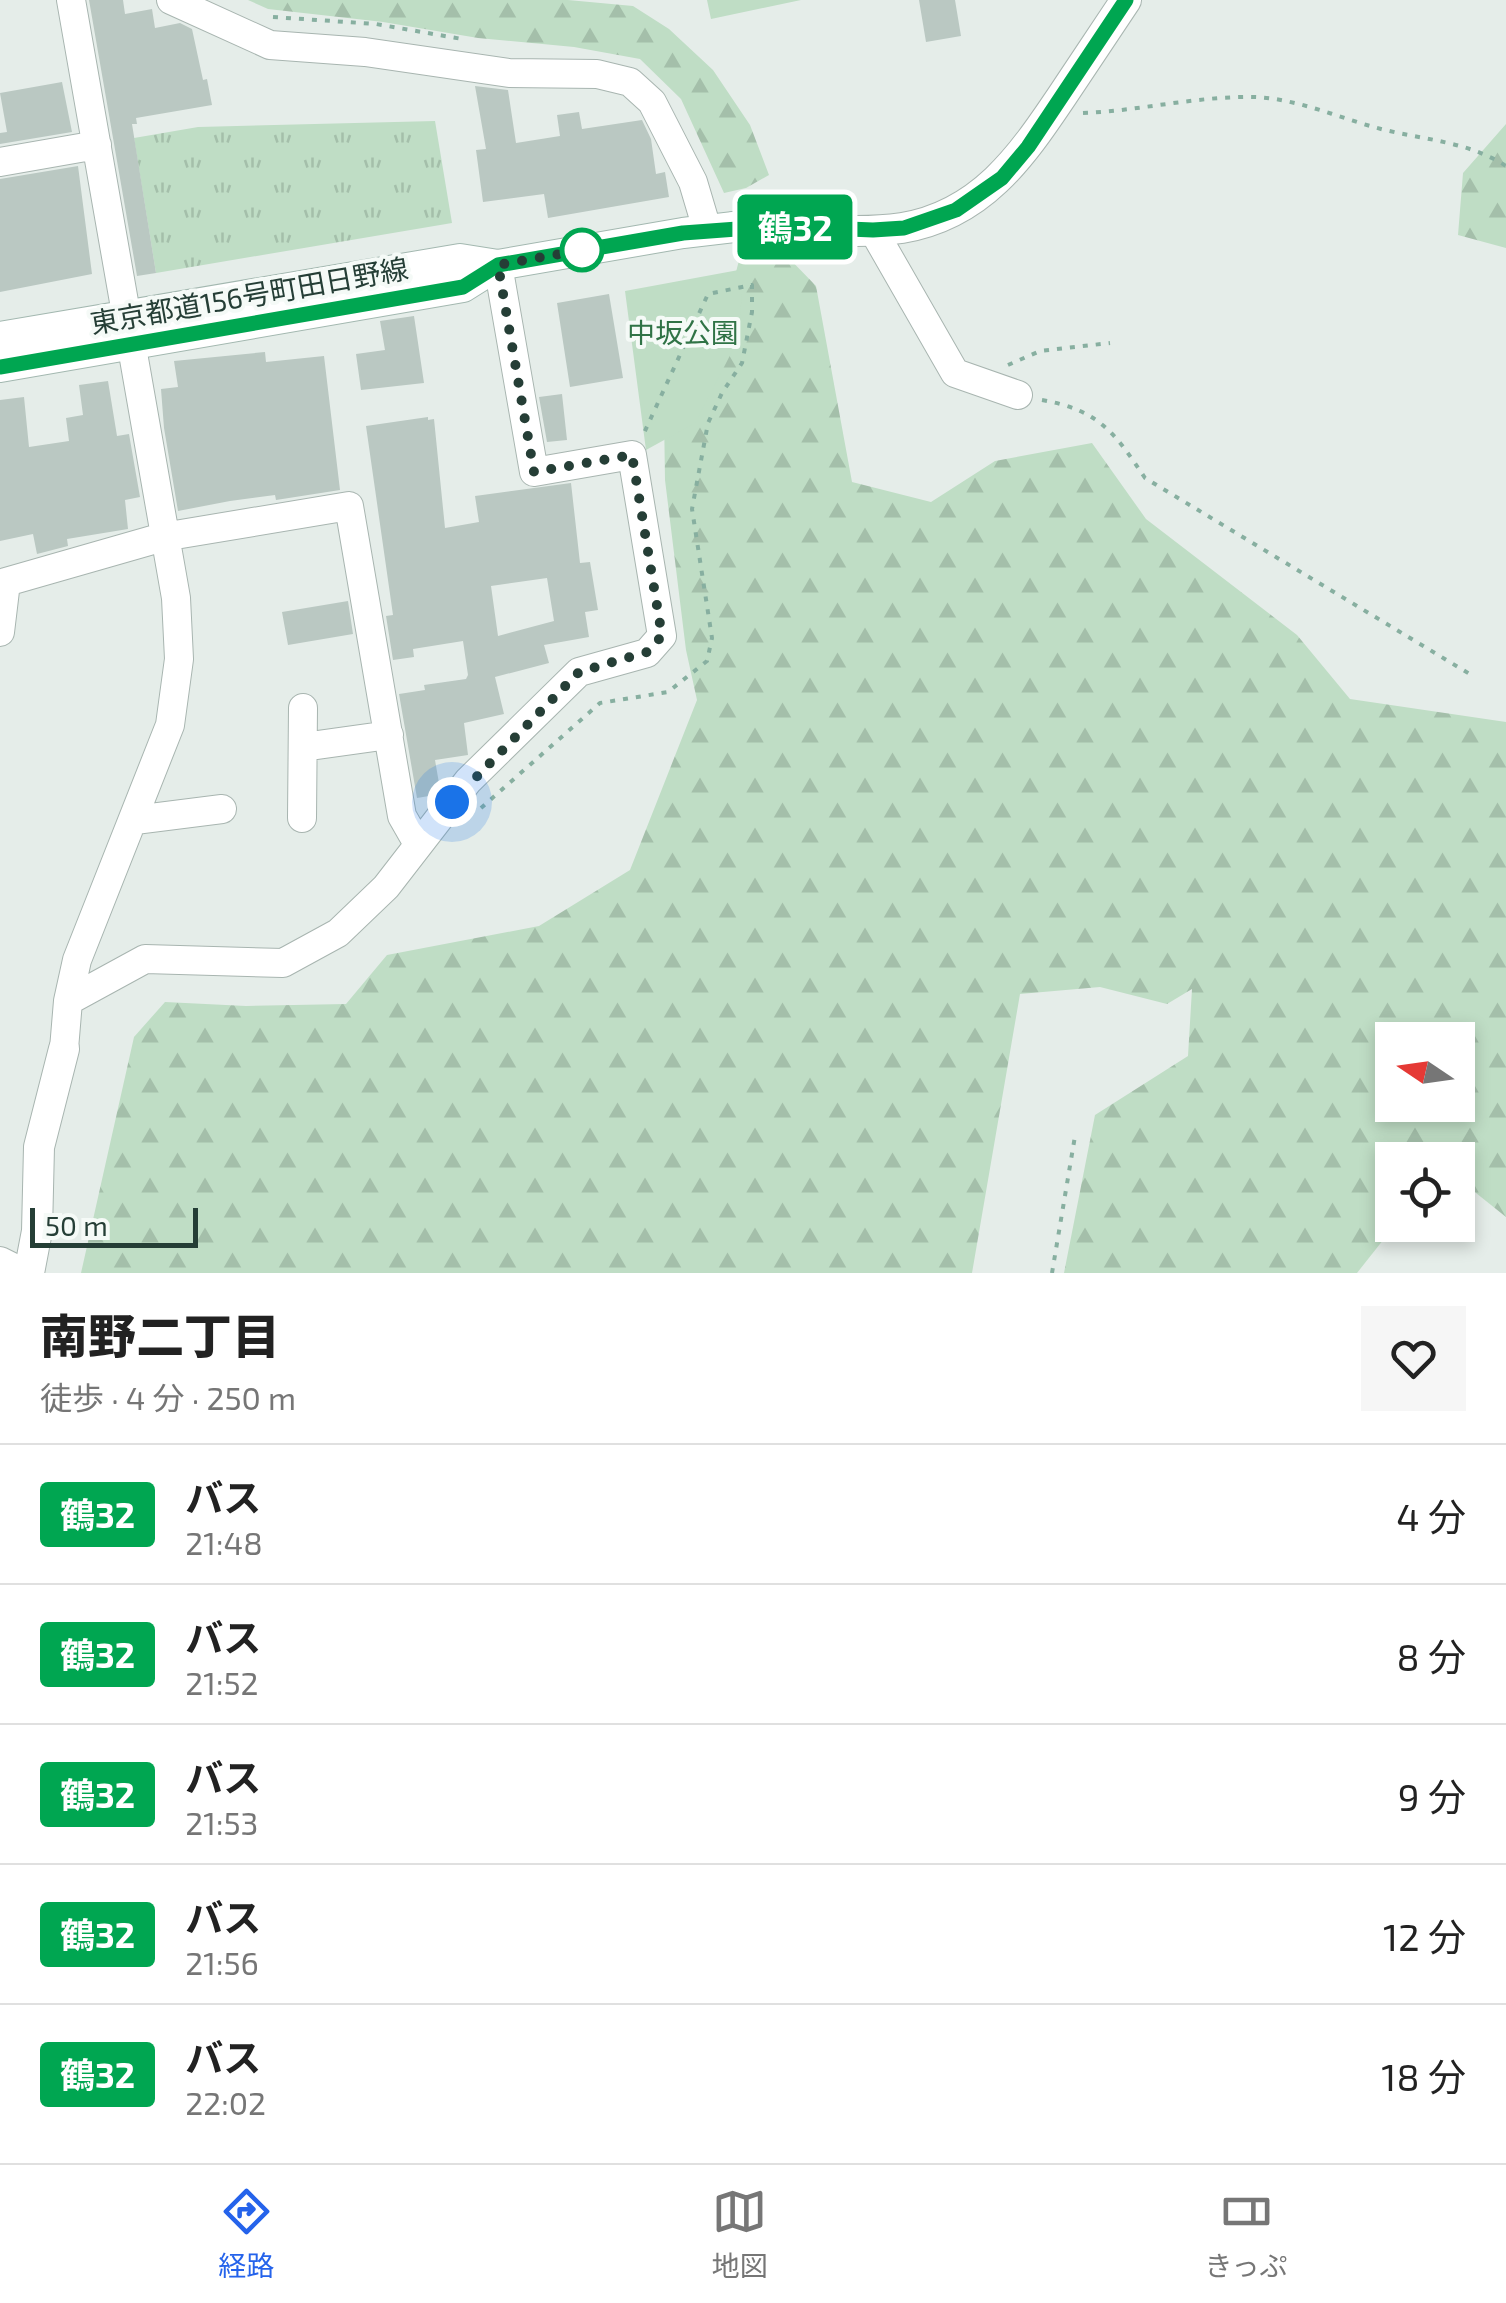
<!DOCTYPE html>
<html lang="ja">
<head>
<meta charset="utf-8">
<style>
  :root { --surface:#fff; --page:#f6f6f6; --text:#222; --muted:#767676; --line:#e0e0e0; --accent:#2563eb }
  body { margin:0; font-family:"Exo 2","Noto Sans JP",sans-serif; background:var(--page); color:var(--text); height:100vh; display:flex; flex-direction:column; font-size:38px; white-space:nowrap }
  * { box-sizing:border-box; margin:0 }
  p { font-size:32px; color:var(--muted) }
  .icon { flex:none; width:55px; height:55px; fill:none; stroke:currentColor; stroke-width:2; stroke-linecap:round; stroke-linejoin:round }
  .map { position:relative; height:1273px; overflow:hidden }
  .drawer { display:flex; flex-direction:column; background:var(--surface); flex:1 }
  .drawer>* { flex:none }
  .badge { padding:0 20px; border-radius:8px; font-size:35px; line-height:65px }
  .needle { width:65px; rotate:283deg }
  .tools { position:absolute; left:1375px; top:1022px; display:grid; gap:20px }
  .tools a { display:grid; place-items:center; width:100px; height:100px; border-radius:0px; background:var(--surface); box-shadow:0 5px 15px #0003; font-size:50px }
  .scale { position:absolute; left:30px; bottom:25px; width:168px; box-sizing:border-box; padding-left:10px; border:5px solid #253e36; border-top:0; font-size:28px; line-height:35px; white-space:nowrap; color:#253e36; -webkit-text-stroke:8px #f5faf7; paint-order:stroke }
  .you { position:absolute; width:50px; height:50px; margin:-25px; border:8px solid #fff; border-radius:50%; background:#1a73e8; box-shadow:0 0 0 15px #1a73e833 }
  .map>.badge { position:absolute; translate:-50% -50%; box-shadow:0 0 0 5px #fff }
  .round { display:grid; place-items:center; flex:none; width:105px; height:105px; border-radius:0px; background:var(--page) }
  .summary { display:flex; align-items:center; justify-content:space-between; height:170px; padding:0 40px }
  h1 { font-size:48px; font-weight:800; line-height:75px }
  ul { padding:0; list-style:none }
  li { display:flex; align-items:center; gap:30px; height:140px; padding:0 40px; border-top:2px solid var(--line) }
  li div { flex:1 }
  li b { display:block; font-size:38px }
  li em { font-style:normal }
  li .badge { min-width:110px; font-weight:700; text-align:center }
  .menu { display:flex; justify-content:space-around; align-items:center; height:140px; border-top:2px solid var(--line); background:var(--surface); font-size:28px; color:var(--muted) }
  .menu a { display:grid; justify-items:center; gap:5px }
  .menu .current { color:var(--accent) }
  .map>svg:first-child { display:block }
</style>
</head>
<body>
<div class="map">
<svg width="1506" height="1273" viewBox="0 0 1506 1273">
  <defs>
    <pattern id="grass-tufts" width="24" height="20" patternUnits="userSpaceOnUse" patternTransform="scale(2.5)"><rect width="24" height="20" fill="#bfddc5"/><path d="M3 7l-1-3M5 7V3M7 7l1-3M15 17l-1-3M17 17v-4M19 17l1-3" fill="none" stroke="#a4bfaa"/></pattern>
    <pattern id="forest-firs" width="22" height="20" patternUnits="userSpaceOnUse" patternTransform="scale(2.5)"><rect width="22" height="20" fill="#bfddc5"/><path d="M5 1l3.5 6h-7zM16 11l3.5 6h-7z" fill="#a4bfaa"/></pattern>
  </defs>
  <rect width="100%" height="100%" fill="#e5ede9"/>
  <path fill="url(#grass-tufts)" d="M435,121l17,102 -296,50 -22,-135 64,-11z"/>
  <path fill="url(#forest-firs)" fill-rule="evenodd" d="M248,0h320l65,6 36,23 44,41 37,55 19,50 -23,13 -22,5 -43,-94 -41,-40 -66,-12 -96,-9 -95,-16 -115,-13z
    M1506,124v124l-48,-13 5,-62z
    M743,245l40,7 33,34 36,196 79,20 64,-41 97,-18 54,76 151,116 53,64 156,23v495l-35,-28 -13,5v-34h-66l3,65 -38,48h-293l31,-158 93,-59 4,-67 -25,15 -67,-17 -80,7 -48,279h-891l53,-236 31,-35 81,4 100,-2 41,-49 152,-29 91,-56 67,-170 -11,-50 -21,-170 -1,-65 47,-47zM1392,1040h66v65h-66z"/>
  <path fill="#bfddc5" d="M707,0h94l-90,19z
    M744,269l-6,71 -43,83 -49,27 -21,-159z"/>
  <path fill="#bac8c2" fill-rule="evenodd" d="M89,0h34l2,14 27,-5 3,19 25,-5 12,6 11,51 4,-1 5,26 -76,13 1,6h-5l24,149 -19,3z
    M919,0h36l6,36 -35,6z
    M62,82l10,50 -72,12v-11l7,-1 -7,-39z
    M475,86l33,4 8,53 44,-7 -3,-21 22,-3 3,17 60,-9 9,19 5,35 9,-2 4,25 -121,21 -4,-24 -61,8 -7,-52 10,-1z
    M78,166l14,108 -92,18v-113z
    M609,294l14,84 -53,9 -13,-84z
    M414,316l10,67 -63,7 -5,-36 29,-4 -5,-29z
    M265,352l1,10 58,-6 16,134 -64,10 -1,-5 -45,6 -52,10 -14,-83 -3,-39 17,-2 -4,-26z
    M108,381l9,55 12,-2 11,63 -15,3 3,29 -61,10 1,7 -31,8 -4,-20 -33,7v-141l24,-3 5,50 40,-6 -3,-23 17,-3 -4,-30z
    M562,394l5,46 -20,2 -8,-45z
    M428,417v3l6,-1 11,109 34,-6 -4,-26 96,-13 9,80 10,-1 8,48 -13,2 4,25 -45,8 5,18 -54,14 9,37 -40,9 4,32 -33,5 5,29 -5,6 -18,3 -18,-104 26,-4 -1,-5 42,-6 2,-4 -5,-34 -50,8 1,8 -21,3 -7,-44 7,-1 -27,-189zM547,578l7,43 -56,15 -7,-50z
    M348,601l5,33 -65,11 -6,-33z"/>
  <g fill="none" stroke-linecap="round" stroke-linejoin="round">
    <g stroke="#a8b5b0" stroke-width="30">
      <path id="minor" d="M171,0l99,45 95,7 144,21 88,1 33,8 22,20 41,80 14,47
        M0,162l97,-17
        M873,230l82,143 63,22
        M0,632l6,-50 157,-45 186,-31 53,310 16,28
        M303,747l86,-12
        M302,818l1,-110
        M135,820l87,-11
        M68,1001l77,-42 138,4 55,-30 48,-46 82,-106 111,-109 68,-19 15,-17 -30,-181 -98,17 -36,-207
        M64,1049l4,-48 9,-41 93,-235 9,-66 -3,-61 -105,-598
        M0,1261l24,12"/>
    </g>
    <g stroke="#a8b5b0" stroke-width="32">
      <path id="tertiary" d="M734,227c55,-2 113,9 168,1 79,-13 119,-71 160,-132 21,-32 43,-64 64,-96
        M29,1273l8,-42 2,-84 25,-98"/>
    </g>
    <g stroke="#a3b8b0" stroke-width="32">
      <path id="secondary" d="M0,337l460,-78 38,6 185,-32 51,-6
        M0,367l463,-80 35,-22"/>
    </g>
    <path stroke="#87afa0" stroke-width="4" stroke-dasharray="5 8" stroke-linecap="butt" d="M273,17l103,7 86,15
      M1083,113c56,-2 113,-17 170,-16 43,1 86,21 128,32 43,11 86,12 125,37
      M1008,365l32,-14 70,-8
      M1042,400c57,10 73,33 103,78l328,198
      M481,808l119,-105 68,-11 39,-31 5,-23 -20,-129 16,-86 14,-30 20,-30 10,-51v-27l-44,9 -64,139
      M1052,1273l23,-137"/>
    <use href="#minor" stroke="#fff" stroke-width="28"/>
    <use href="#tertiary" stroke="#fff" stroke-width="30"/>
    <use href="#secondary" stroke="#fff" stroke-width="30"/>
  </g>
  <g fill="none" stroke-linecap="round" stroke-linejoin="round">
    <g stroke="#fff" stroke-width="22">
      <path id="line" d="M0,367l463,-80 35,-22 185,-32 93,-7 97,4 31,-2 52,-18 46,-32 26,-31 98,-147"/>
    </g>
    <use href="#line" stroke="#00a651" stroke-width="15"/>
    <path stroke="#253e36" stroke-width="10" stroke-dasharray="0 18" d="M452,802l127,-130 68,-20 15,-16 -30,-181 -98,17 -36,-207 84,-15"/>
  </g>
  <circle fill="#fff" stroke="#00a651" stroke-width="5" cx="582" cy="250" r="20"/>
  <g text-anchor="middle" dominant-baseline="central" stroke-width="8" stroke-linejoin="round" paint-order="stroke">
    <g font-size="28" fill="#253e36" stroke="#f5faf7">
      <text transform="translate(249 295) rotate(-10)">東京都道156号町田日野線</text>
    </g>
    <g font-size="28" fill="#307346" stroke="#f5faf7">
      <text x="683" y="332">中坂公園</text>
    </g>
  </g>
</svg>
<div class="tools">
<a><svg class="needle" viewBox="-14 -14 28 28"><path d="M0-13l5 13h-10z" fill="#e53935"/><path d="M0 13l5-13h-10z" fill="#767676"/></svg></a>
<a><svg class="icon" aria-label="locate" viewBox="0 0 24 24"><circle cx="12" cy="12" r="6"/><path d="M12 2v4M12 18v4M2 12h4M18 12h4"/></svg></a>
</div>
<div class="scale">50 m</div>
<div class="you" style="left:452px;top:802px"></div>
<b class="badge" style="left:795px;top:227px;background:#00a651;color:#fff">鶴32</b>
</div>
<section class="drawer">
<div class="summary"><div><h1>南野二丁目</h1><p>徒歩 · 4 分 · 250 m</p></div><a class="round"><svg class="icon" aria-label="heart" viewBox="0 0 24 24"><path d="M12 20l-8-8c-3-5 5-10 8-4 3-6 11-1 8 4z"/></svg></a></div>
<ul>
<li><span class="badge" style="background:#00a651;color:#fff">鶴32</span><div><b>バス</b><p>21:48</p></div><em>4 分</em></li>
<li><span class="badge" style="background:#00a651;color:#fff">鶴32</span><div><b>バス</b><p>21:52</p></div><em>8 分</em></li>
<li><span class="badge" style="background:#00a651;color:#fff">鶴32</span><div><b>バス</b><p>21:53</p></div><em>9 分</em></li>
<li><span class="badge" style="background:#00a651;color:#fff">鶴32</span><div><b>バス</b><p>21:56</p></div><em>12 分</em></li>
<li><span class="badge" style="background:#00a651;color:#fff">鶴32</span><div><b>バス</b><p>22:02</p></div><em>18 分</em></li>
</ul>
</section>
<nav class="menu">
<a class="current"><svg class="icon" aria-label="directions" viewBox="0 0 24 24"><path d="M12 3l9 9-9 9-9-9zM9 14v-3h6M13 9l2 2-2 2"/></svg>経路</a>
<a><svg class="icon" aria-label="map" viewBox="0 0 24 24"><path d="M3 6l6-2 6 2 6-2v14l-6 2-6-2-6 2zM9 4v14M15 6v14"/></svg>地図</a>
<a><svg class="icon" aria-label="tickets" viewBox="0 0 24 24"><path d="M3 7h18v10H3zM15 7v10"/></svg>きっぷ</a>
</nav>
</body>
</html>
